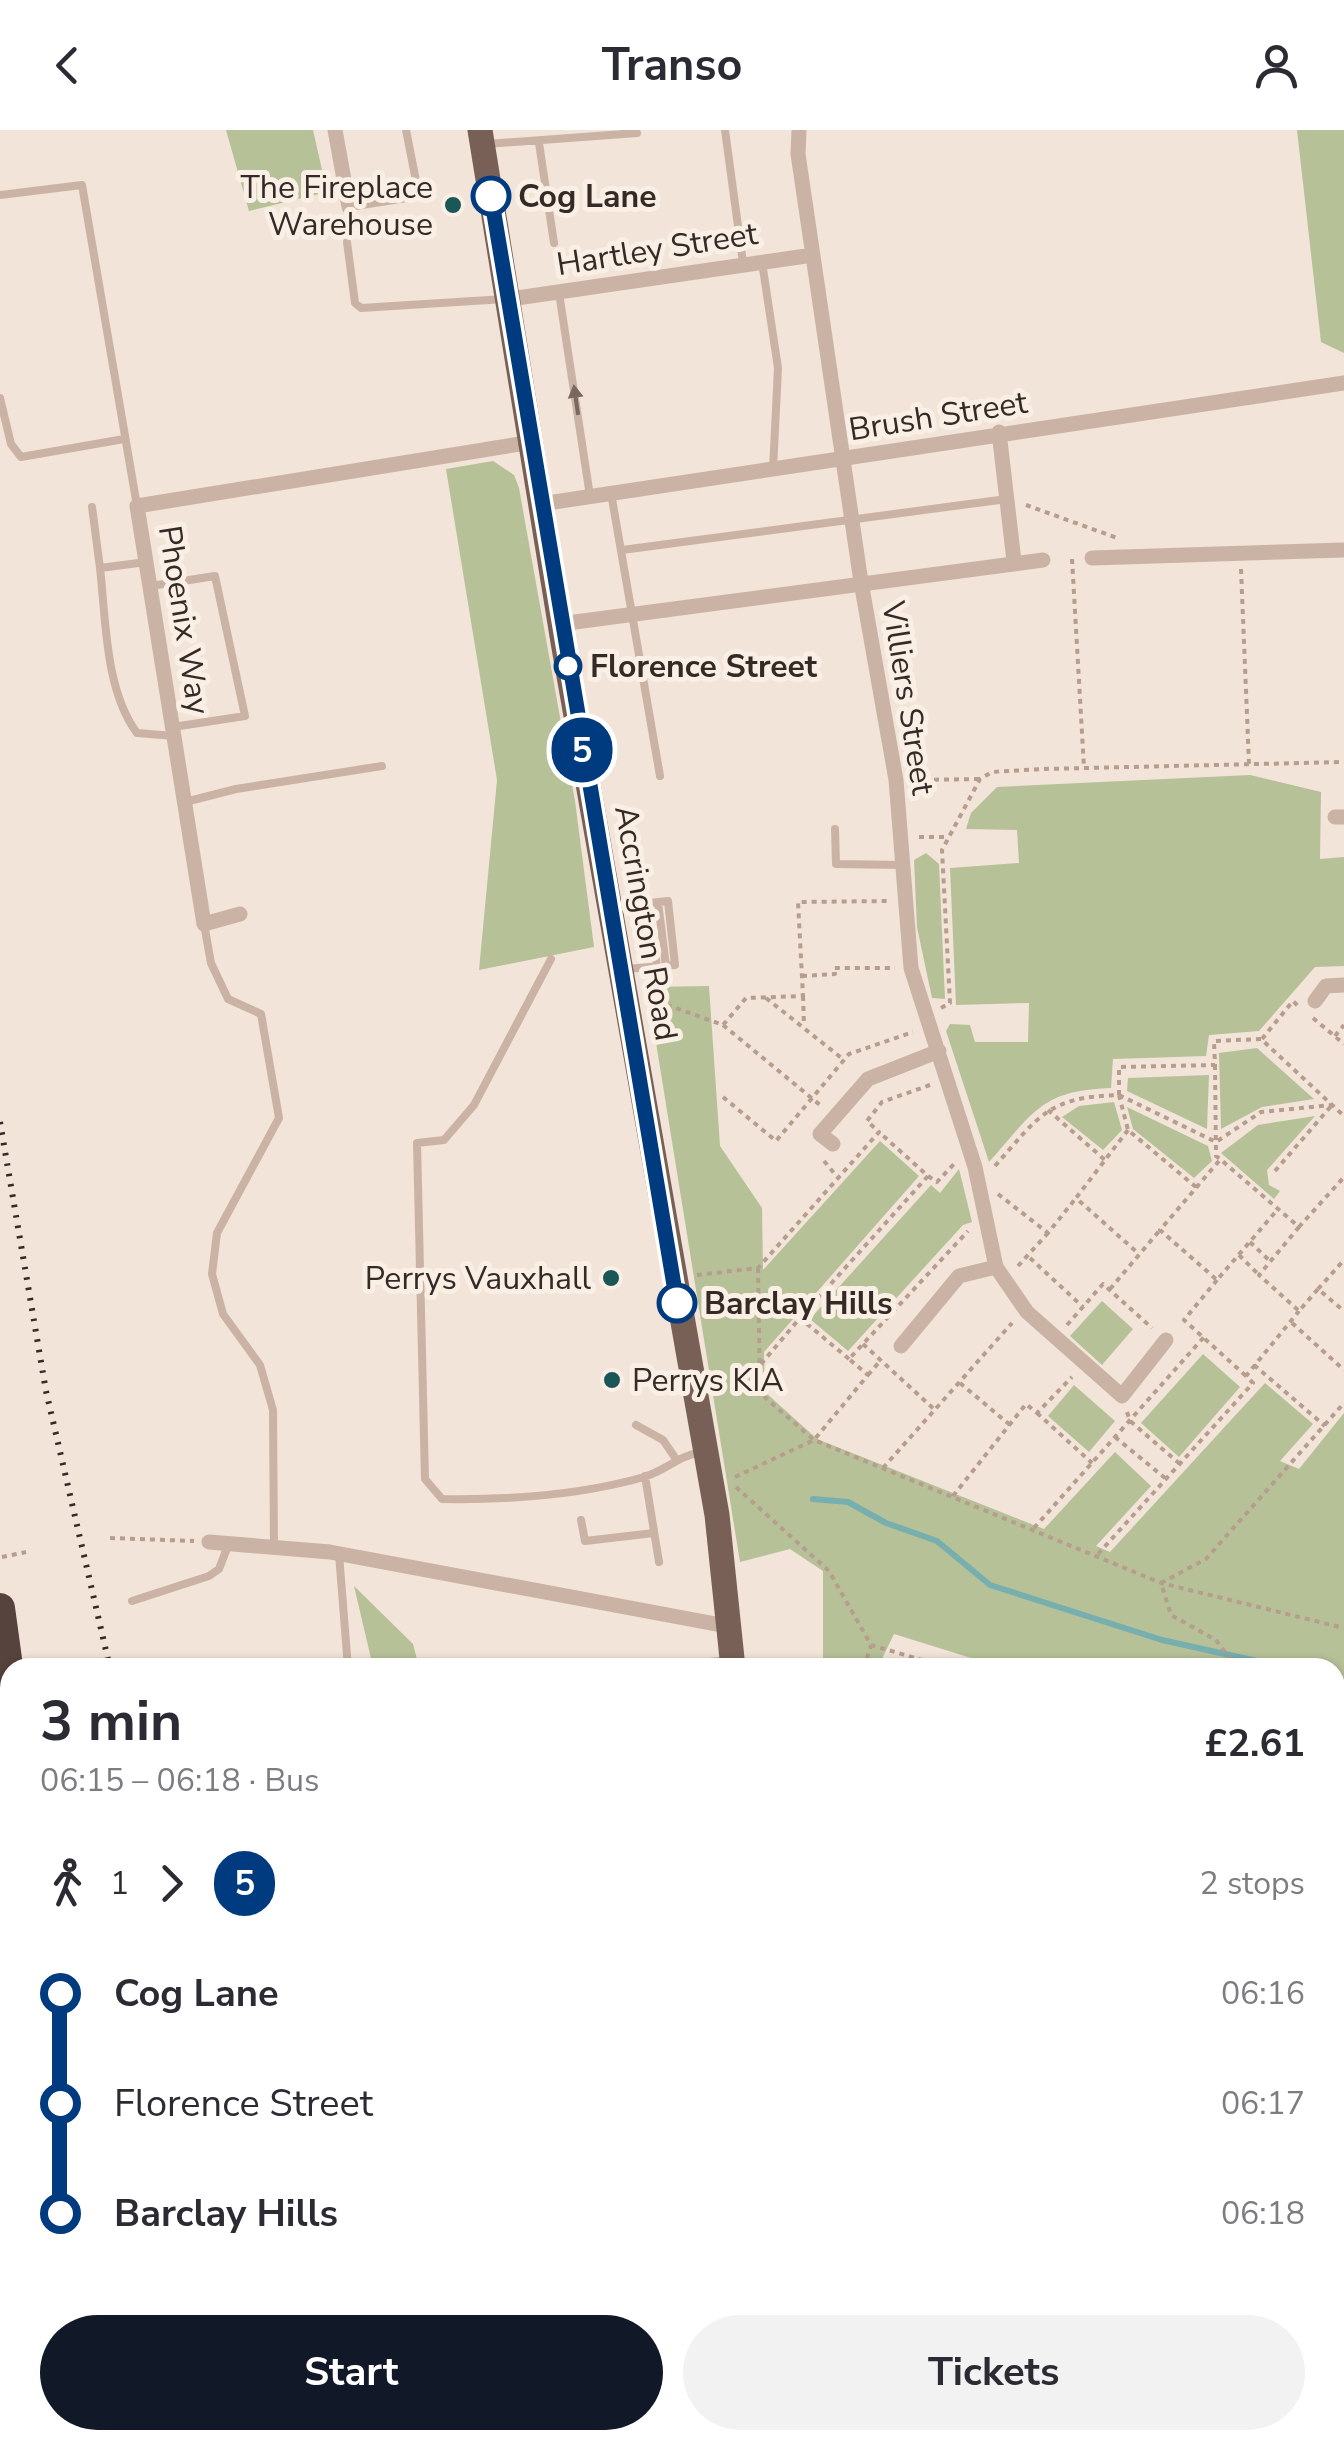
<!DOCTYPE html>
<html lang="en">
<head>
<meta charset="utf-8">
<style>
  :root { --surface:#fff; --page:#f2f2f3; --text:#2b2b33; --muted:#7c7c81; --accent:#111827 }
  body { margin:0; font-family:"Nunito Sans",sans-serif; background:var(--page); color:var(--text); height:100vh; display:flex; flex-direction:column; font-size:38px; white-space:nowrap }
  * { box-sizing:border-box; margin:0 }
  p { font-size:32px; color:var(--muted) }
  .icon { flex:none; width:55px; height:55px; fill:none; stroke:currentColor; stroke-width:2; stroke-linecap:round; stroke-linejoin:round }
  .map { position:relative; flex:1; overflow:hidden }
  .sheet { position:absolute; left:0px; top:1528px; width:1345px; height:792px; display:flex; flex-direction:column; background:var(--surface); border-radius:30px 30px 0 0; box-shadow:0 2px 8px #0004 }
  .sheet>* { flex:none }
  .badge { padding:0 20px; border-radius:32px; font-size:35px; line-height:65px }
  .map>.badge { position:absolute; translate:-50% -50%; box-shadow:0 0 0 5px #fff }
  .legs { display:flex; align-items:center; gap:15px; height:110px; padding:0 40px; font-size:32px }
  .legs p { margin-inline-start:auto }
  .overview { display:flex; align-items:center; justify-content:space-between; height:170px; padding:0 40px }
  h1 { font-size:55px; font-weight:700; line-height:75px }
  .primary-button { display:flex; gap:20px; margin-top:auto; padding:20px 40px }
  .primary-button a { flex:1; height:115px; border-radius:60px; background:var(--accent); color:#fff; font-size:40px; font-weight:700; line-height:115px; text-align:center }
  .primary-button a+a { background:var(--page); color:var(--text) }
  ul { padding:0 40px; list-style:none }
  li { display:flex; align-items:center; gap:35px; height:110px; font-size:38px }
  li i { display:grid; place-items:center; width:15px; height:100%; margin:0 12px; background:currentColor }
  li i::after { content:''; width:25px; height:25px; margin:-12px; border:8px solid; border-radius:50%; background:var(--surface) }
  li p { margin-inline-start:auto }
  li:first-child i { background:linear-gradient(#0000 50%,currentColor 0) }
  li:last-child i { background:linear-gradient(currentColor 50%,#0000 0) }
  header { display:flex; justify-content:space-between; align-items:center; height:130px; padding:0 40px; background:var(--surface); font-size:45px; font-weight:700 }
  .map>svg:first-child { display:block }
</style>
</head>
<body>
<header><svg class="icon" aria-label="back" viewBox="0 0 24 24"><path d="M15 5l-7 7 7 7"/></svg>Transo<svg class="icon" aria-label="person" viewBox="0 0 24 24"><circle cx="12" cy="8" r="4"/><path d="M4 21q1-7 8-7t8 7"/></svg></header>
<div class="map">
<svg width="1344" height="2319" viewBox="0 0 1344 2319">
  <rect width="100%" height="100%" fill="#f2e4d8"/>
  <path fill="#b6c198" d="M226,0h87l14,62 -78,19z
    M1297,0h47v223l-23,-11z
    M493,331l21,14 5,13 56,313 19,146 -115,23 18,-190 -51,-311z
    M1250,645l71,17 -1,67 24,-2v109l-29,1 -56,64 -50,4 -3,21 -93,3 -2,29c-70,2 -78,25 -122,74l-43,-131 4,-7 20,1 5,17h53l1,-39 -73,2 -6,-137 69,-5 -2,-33 -51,-1 5,-16 26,-26z
    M926,723l13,11 6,135 -13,-1 -15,-71 -3,-67z
    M709,856l11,160 42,62 1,62 117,-129 39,35 -155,176 1,40 52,47 227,90 71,-77 36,34 -55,60 14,6 155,-169 48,41 -33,37 19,8 45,-56v344l-9,-1v-88l-335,-1 -106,-33 -16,33h-30l-25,-8v-88l-33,-22 -50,13 -93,-575z
    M1257,918l57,51 -52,8 -41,22 -2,-76z
    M1209,945l-2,54 -80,-38 1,-13z
    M1114,972l8,28 -19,20 -41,-33 17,-11z
    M1127,977l81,39 4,15 -18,17 -61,-49z
    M1315,986l-48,54 2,15 11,6 -6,8 -53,-46 37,-28z
    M959,1039l13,53 -9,3 -115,126 -38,-32 121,-134 9,8z
    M1102,1171l31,28 -31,36 -32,-29z
    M1203,1224l37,33 -61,70 -38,-34z
    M1074,1255l41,36 -26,31 -41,-36z
    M354,1456l59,58 6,23h-46z
    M0,1829l10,43v138l-10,-41z"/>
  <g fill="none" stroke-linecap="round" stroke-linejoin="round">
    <path stroke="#77afaf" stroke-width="6" d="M813,1369l35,3 38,21 51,18 53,44 172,55 126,28
      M1335,1577l9,-3"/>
    <path stroke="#b69d8e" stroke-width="4" stroke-dasharray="5 5" stroke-linecap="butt" d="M1026,375l94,34
      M1072,429l12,209
      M1241,439l8,195
      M914,650l66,-1
      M919,707h30
      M802,846l33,-2 -1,-6h61
      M803,866l1,29
      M648,868l75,27 23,-27 57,-2 -5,-94 90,-1
      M766,868l78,62
      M941,878l9,-5 -8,-153 38,-71 12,-7 51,-3 301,-7
      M1313,888l31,26
      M723,895l97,80
      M1335,906l9,-11
      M1262,909l31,-38 5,5
      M1215,935l1,91 4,3 79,68 45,-50
      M1119,965l97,47 45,-30 71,-7
      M1119,965l9,35 68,57
      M723,967l53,44 73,-87 64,-22
      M1048,980l57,50
      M1128,1000l-52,68 63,56
      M824,1031l15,18
      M1219,1031l-59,69 57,50 61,-71
      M995,1036c45,-51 53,-69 124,-71v-28l96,-2 -1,-24 47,-2 83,77
      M1275,1041l57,-66
      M928,1046l9,6 17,-18
      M998,1064l50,39 28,-35
      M1299,1097l-40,48 40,36 19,-22 26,22
      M1250,1112l21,20
      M1239,1125l20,20
      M1030,1128l53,49
      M1018,1136l30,-33
      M758,1138l2,125 54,47 347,143 183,45
      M697,1145l61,-7 121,-136 -12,-11 15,-19 48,-17
      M1217,1150l-33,40 62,56
      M1110,1159l50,-59
      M1318,1159l26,-29
      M1292,1193l52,47
      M1067,1195l36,-41 49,44
      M863,1214l72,66
      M849,1229l-49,-41 128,-142 -48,-43
      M761,1234l39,-46
      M1254,1235l71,61
      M868,1245l13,-15
      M960,1253l50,42
      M1127,1282l3,9 50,43
      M1037,1283l55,50
      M1115,1307l50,41
      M883,1338l129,-145
      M735,1347l79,-37 54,-65 -19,-16 119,-128
      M736,1357l93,84 42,74 78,23
      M953,1366l73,-92 11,9 35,-36
      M1034,1398l170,-191
      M110,1408l84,3
      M1098,1424l155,-171 -7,-7 53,-65
      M2,1427l24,-5
      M864,1538l7,-23
      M1237,1538l-21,-28 -45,-25 -10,-32 45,-24 138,-156
      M1335,1627l9,1
      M1335,1718l9,-15
      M1335,1914l9,2
      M1335,1978l9,2
      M1335,2134l9,3
      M1335,2153l9,23
      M1335,2264l9,-4
      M1275,2319l1,-9"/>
    <path stroke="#cab3a4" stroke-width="8" d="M725,0l18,133
      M539,13l15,100
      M486,14l151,-11
      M0,65l82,-10 55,321
      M349,77l70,-11 -13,-66
      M347,112l8,61 6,5 144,-9
      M762,132l16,106 -5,102
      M559,163l31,203
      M0,268l11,46 10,13 103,-18
      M611,363l49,283
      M92,377l8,61
      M622,420l385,-51
      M146,432l-46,6c6,52 5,122 37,165l37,3
      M151,456l64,-10 30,140 -72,11
      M185,672l51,-13 146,-23
      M835,699l1,35 66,1
      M658,772l8,64
      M648,773l9,63
      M615,777l53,-6 7,64 -49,4
      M204,794l7,39 17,36 33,15 18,104 -62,115 -5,41 11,40 37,51 13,45 1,135
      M551,829l-77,146 -30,35 -27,3 8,336 17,20c65,1 139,-4 202,-22 21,-6 34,-21 57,-25
      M636,1295l27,15 13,19
      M645,1346l14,86
      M581,1390l4,21 69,-8
      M339,1424l9,114
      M132,1471l77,-25 10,-7 10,-26
      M584,1532l97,3 48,-5
      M523,2310l3,9"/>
    <path stroke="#cab3a4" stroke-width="15" d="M335,0l14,77
      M799,0l-1,24 63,428 35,198 15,188 64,199 21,100 31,45 95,84 44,-56
      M510,169l303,-44
      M999,302l15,129
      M541,374l803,-121
      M1092,428l252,-8
      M560,494l483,-64
      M1335,687h9
      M240,784l-36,10 -67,-418 395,-64
      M1315,871l11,-15 18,-1
      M833,1014l-13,-10 48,-55 71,-28
      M901,1216l58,-70 37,-9
      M209,1412l121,10 402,75
      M1335,1877l9,1
      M1335,2063l9,2
      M1335,2298l9,4"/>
    <path stroke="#786057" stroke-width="25" d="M480,0l83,512 154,873 16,153
      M698,2319l1,-9"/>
    <path stroke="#56433d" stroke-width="30" d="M0,1478l10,73
      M0,1675l10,42
      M0,1751l10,40
      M149,2310l2,9
      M187,2310l2,9"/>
    <path stroke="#352a26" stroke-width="6" stroke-dasharray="2.5 8" stroke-linecap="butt" d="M0,992l46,269 64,277
      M266,2310l2,9
      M298,2310l2,9"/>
  </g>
  <defs><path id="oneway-solid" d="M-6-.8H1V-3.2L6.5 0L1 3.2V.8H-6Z" transform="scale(2.5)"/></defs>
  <use fill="#78685f" href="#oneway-solid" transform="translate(576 270) rotate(-98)"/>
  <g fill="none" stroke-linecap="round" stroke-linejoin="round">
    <g stroke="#fff" stroke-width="22">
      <path id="line-1" d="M491,66l186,1107"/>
    </g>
    <use href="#line-1" stroke="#003b80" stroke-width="15"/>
  </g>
  <g fill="#fff" stroke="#003b80" stroke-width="5">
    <circle cx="491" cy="66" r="18"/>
    <circle cx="568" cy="536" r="12"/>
    <circle cx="677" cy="1173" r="18"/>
  </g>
  <g fill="#1b5757" stroke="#f9efe5" stroke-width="4">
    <circle cx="453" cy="75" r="10"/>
    <circle cx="611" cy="1148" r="10"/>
    <circle cx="612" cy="1250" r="10"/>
  </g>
  <g text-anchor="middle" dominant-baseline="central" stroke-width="10" stroke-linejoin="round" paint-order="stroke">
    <g font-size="32" fill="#352a26" stroke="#f9efe5" text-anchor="end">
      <text x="433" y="57">The Fireplace<tspan x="433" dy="37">Warehouse</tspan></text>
      <text x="591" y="1148">Perrys Vauxhall</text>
      <text x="632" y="1250" text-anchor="start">Perrys KIA</text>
    </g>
    <g font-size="32" font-weight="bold" fill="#352a26" stroke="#f9efe5" text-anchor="start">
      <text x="518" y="66">Cog Lane</text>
      <text x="590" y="536">Florence Street</text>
      <text x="704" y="1173">Barclay Hills</text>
    </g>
    <g font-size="32" fill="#352a26" stroke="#f9efe5">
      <text transform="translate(657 119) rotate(-9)">Hartley Street</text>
      <text transform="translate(938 286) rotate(-9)">Brush Street</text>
      <text transform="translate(184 490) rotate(81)">Phoenix Way</text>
      <text transform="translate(908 568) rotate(81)">Villiers Street</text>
      <text transform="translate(646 793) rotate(80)">Accrington Road</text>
    </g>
  </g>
</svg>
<b class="badge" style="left:582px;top:620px;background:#003b80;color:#fff">5</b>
<section class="sheet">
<div class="overview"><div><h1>3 min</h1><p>06:15 – 06:18 · Bus</p></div><b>£2.61</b></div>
<div class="legs"><svg class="icon" aria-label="walk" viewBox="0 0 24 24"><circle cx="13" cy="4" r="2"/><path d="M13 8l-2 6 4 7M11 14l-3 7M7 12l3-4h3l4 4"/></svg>1<svg class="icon" aria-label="forward" viewBox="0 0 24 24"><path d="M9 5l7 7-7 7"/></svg><b class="badge" style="background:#003b80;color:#fff">5</b><p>2 stops</p></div>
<ul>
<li><i style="color:#003b80"></i><b>Cog Lane</b><p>06:16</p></li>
<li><i style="color:#003b80"></i><span>Florence Street</span><p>06:17</p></li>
<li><i style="color:#003b80"></i><b>Barclay Hills</b><p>06:18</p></li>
</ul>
<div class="primary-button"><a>Start</a><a>Tickets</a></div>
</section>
</div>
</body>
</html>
